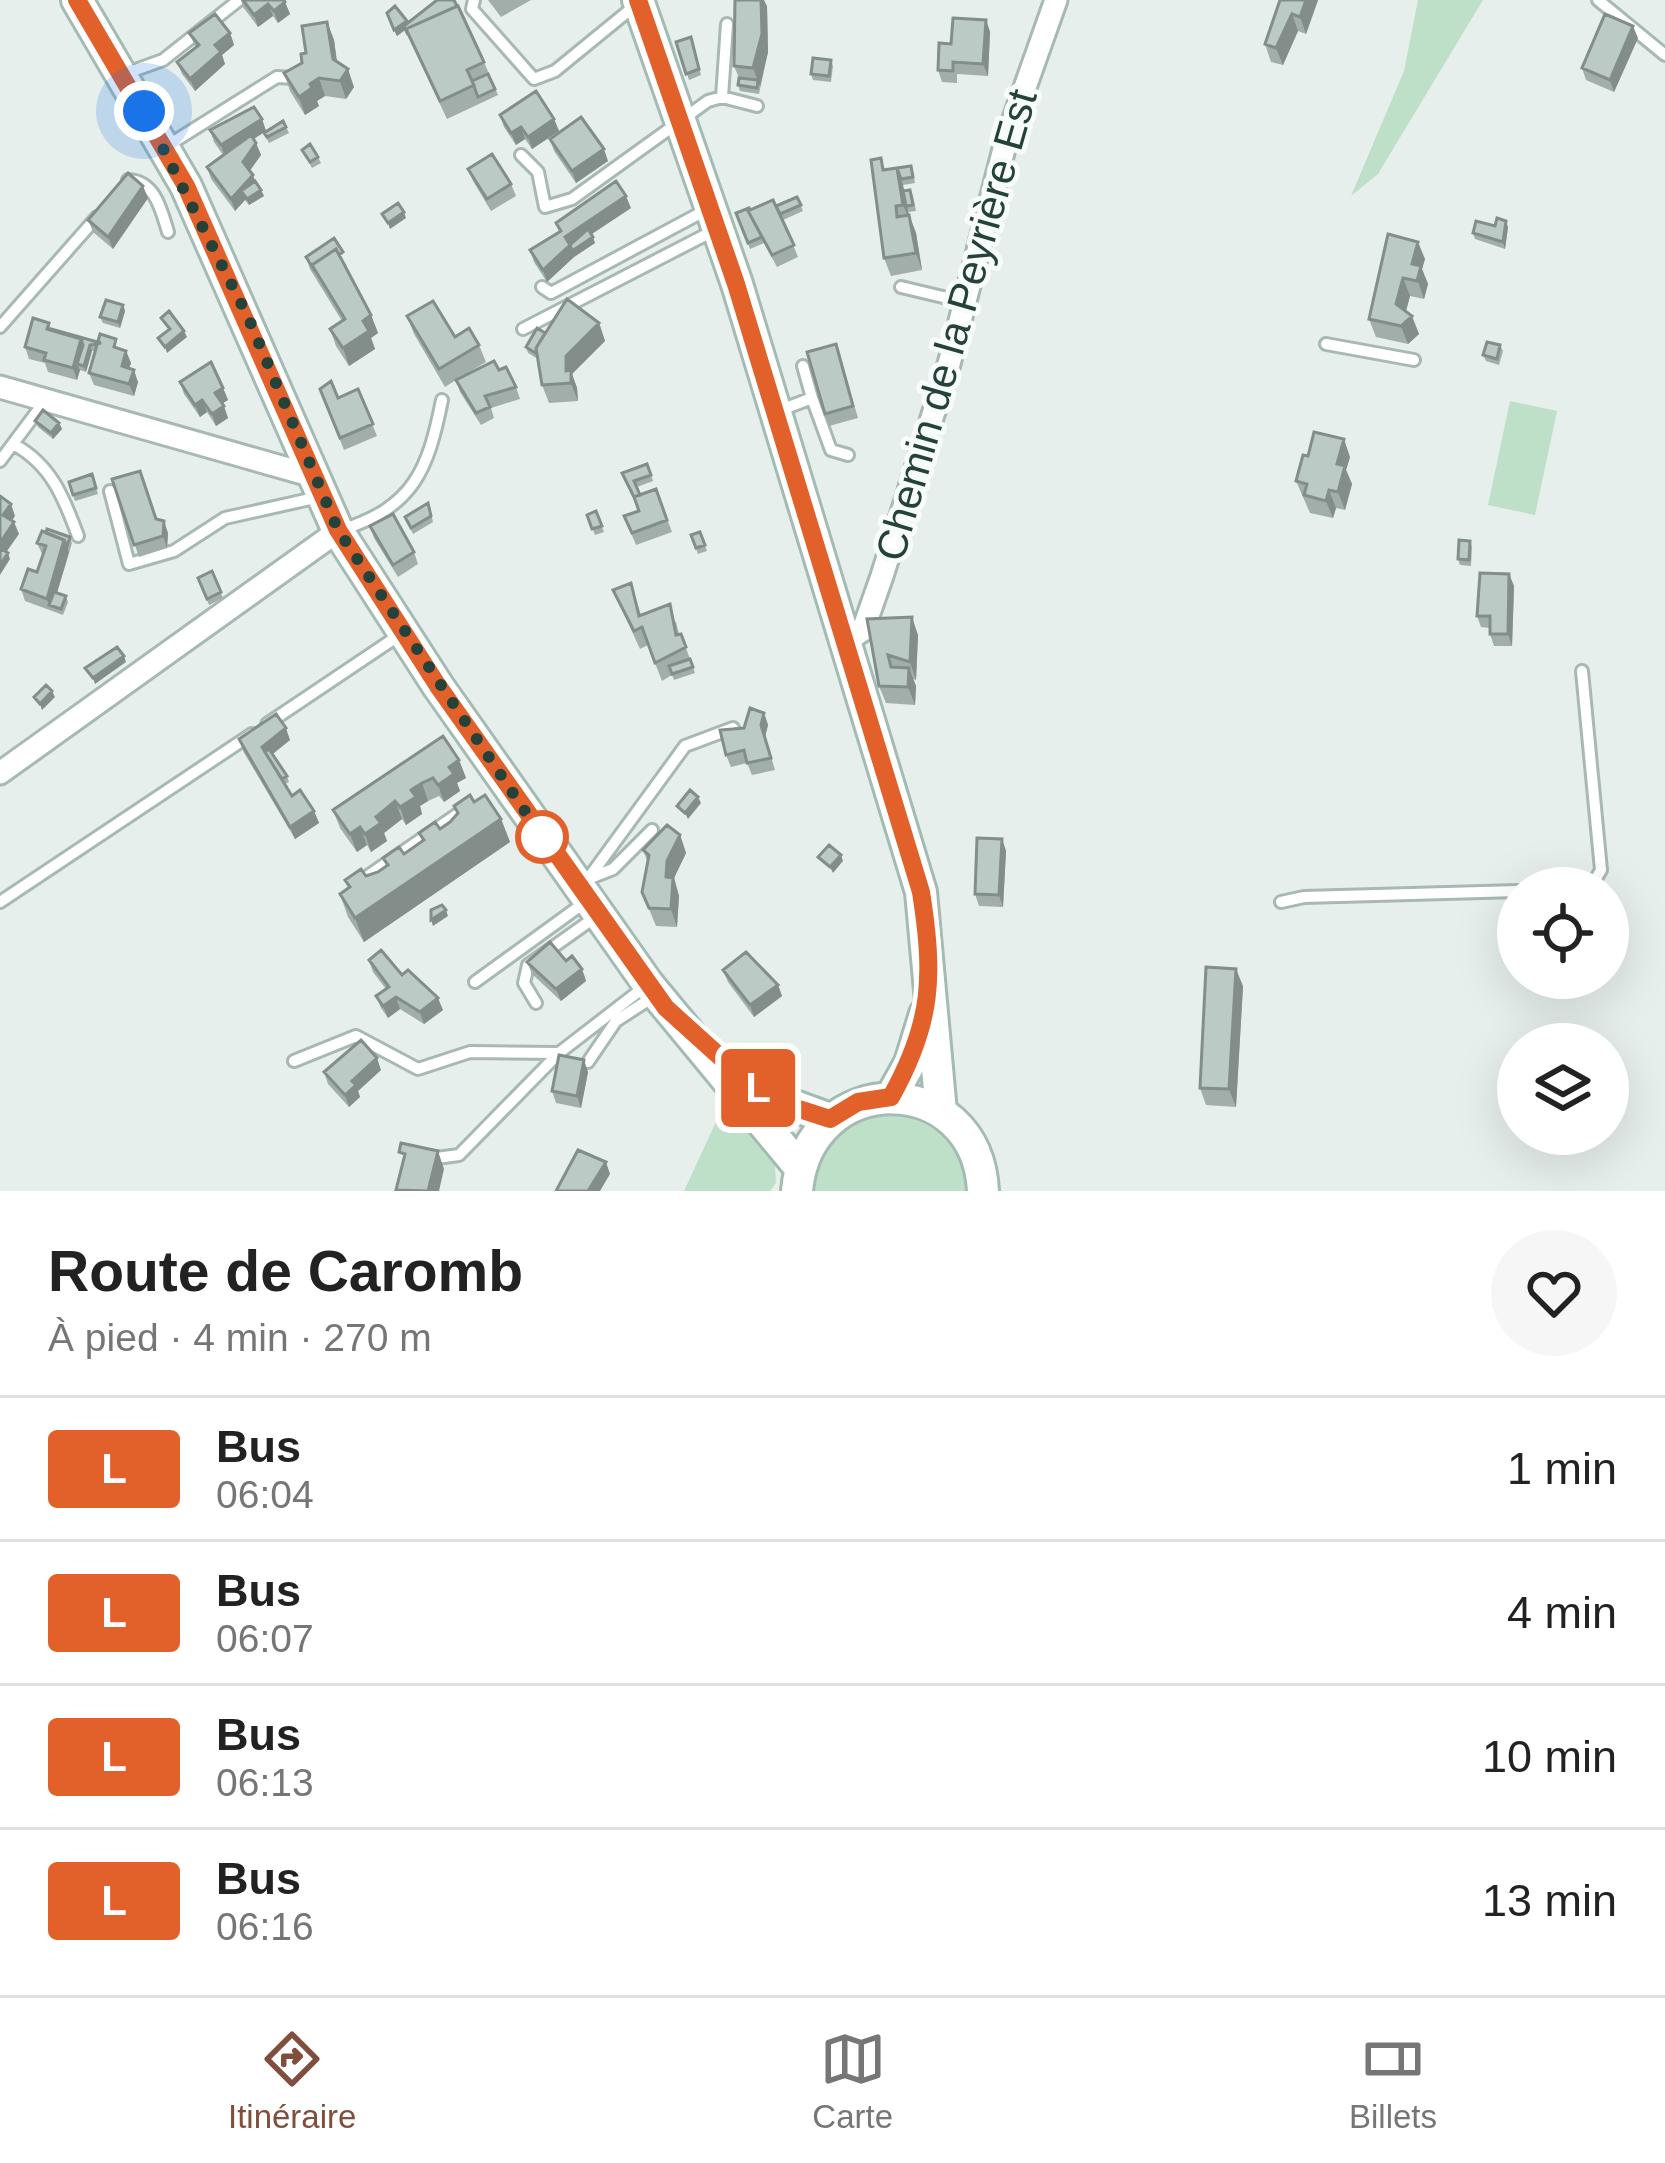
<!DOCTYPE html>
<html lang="fr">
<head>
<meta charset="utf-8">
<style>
  :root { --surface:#fff; --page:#f6f6f6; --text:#222; --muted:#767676; --line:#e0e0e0; --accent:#804e3d }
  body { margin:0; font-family:Arial,sans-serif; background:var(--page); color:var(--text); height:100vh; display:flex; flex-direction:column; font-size:45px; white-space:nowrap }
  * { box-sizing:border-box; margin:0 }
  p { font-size:39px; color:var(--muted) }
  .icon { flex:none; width:66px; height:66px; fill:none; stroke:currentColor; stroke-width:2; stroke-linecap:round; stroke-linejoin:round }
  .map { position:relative; height:1191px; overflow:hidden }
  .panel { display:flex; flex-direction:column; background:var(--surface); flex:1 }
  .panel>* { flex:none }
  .badge { padding:0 24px; border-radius:9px; font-size:42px; line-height:78px }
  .fabs { position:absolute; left:1497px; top:867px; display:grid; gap:24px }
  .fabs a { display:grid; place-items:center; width:132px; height:132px; border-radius:50%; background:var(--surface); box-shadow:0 12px 48px #0002; font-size:60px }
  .you { position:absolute; width:60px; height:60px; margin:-30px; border:9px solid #fff; border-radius:50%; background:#1a73e8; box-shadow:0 0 0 18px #1a73e833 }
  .map>.badge { position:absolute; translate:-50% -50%; box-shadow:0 0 0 6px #fff }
  .round { display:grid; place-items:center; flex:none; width:126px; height:126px; border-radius:63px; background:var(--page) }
  .headline { display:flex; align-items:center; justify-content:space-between; height:204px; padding:0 48px }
  h1 { font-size:57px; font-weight:700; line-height:90px }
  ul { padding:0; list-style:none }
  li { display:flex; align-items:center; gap:36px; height:144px; padding:0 48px; border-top:3px solid var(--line) }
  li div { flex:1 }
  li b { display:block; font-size:45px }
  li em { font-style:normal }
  li .badge { min-width:132px; font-weight:700; text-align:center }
  .tabs { display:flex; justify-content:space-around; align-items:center; height:168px; border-top:3px solid var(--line); background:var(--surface); font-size:33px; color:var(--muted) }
  .tabs a { display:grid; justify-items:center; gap:6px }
  .tabs .active { color:var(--accent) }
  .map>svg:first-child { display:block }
</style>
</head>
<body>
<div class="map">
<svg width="1665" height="1191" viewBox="0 0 1665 1191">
  <rect width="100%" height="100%" fill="#e6efeb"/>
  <path fill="#bfe0c8" d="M1418,0h65l-105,174 -27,22 53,-125z
    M1510,401l47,10 -22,104 -47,-10z
    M726,1100l48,53 2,30 -6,8h-86z
    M883,1113c50,4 77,29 85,78h-156c11,-44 26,-67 71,-78z"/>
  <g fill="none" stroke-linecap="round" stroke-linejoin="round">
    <g stroke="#a8b8b2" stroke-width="16">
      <path id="service" d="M474,0l-2,9 62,70 21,-8 82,-67
        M1598,0l67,55
        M127,73l36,-13 76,-60
        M722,97l5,-73
        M167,146l110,-69 16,1
        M521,155l17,17 7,35 27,-8 136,-98 14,-4 35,9
        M128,180c27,1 33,29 40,52
        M542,287l9,6 157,-84
        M901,287l63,15
        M0,327l97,-110
        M523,329l192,-99
        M1326,344l88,16
        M803,366l9,32
        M778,411l34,-13 19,52 17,5
        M13,444c38,20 51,54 65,92
        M0,461l45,-60
        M110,491l19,73 45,-13 51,-33 94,-21
        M341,530c73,-23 87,-60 101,-130
        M267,724l134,-90
        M590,878l23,-9 39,-39
        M359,882l103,-71
        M585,883l100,-137 48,-18
        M1572,888l19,-1 10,-17 -19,-199
        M0,902l252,-168
        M1281,902l23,-5 214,-6
        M475,982l109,-79
        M536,1003l-12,-20 4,-18 66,-47
        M294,1061l62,-25 62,33 52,-17 89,1 88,-68
        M588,1062l28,-41 37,-24
        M429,1159l30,-4 100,-102"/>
    </g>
    <g stroke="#a8b8b2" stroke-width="27">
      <path id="minor" d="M0,387l313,89
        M845,642l18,-12 19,-54 67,-212 57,-223 50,-141
        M0,773l338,-242"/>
    </g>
    <g stroke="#a4bbb3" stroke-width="36">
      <path id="secondary" d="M77,0l109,186 152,345 100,155 210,298 152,184
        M638,0l99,284 184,608 20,220
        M737,1072l44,29 49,18
        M891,1097l19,-34 15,-49
        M797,1191c11,-124 180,-123 186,0"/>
    </g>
    <use href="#service" stroke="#fff" stroke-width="10"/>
    <use href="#minor" stroke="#fff" stroke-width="21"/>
    <use href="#secondary" stroke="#fff" stroke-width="30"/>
  </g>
  <path fill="#a1aea9" d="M241,0h43l6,14 -12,9 -5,-7 -15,11 -15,-20z
    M488,0h43l-30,17z
    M1280,0h38l-12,34 -8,-3 -15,34 -12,-3 -6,-18z
    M767,6l1,46 -9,42 -19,-3 -2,-6 1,-7 -5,-12z
    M387,13l20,8 1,2 76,39 14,33 -51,24 -42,-89 -8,6z
    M986,20l4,12 -2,44 -31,-2v9l-15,-1 -4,-12z
    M327,22l7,18 3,22 17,25 -8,12 -21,-3 -8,5 2,5 -14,9 -15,-24 -6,-18 18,-10 4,-10z
    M189,33h41l4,12 -12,10 3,9 -30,27 -13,-17 -5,-12 19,-14z
    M1638,38l-24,54 -28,-12 -4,-12z
    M676,42l17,1 8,32 -12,5z
    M831,60l2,6 -2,16 -18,-2 -2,-6z
    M500,115l54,4 5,12 -27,18 -7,-10 -9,6 -12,-18z
    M262,119l4,12 -12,8 7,16 -11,16 14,25 -15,9 -4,-5 -10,11 -24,-32 -4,-12 16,-12 -9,-13 -4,-12z
    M286,127l3,6 -20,10 -5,-10z
    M550,139l58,22 -32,22 -22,-32z
    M302,150l16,7 3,6 -9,5z
    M881,158l4,12 28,2 2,11 -12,2 1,6 6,-1 3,6 3,15 -8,1 8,21 6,37 -31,6 -7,-18z
    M468,169l43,15 5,12 -25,15 -18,-30z
    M797,197l6,14 -20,9 15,37 -21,10 -13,-24 -14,6 -14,-36 40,-7z
    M148,198l-35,51 -20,-17 -5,-12z
    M631,208l-40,26 4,9 -21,14 -27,25 -13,-20 -4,-12 29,-18 -3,-9z
    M1495,226l13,1 -3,22 -30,-10 -2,-6z
    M1388,234l37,25 -3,10 6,15 -4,15 -14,-3 -4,15 13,23 -11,10 -32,-7 -7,-18z
    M306,257l41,7 -2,2 26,49 7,18 -7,5 4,11 -26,17 -13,-20 -6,-17 12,-8 -32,-52z
    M123,305l2,6 -5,17 -17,-5 -3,-6z
    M407,316l48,21 24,8 7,17 -28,17 41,-9 17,17 4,12 -29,9 3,10 -13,7 -21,-33 -4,-12 -11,7 -31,-53z
    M49,323l2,6 75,22 5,12 -2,5 9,14 -4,14 -40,-11 -5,-12 7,-22h-4l-6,21 -6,-2 -3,10 -29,-8 -3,-9 -16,-4 -4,-12z
    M599,323l6,18 -33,33 5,14 1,13 -29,2 -7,-18 -4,-26 -10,-6 -2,-6 19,-14z
    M1500,345l3,6 -4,14 -13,-4 -3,-6z
    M840,356l18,62 -29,8 -4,-12z
    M180,382l43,6 5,12 -6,3 6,15 -12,8 -9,-14 -7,5 -16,-23z
    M320,389l18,9 20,-9 19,47 -33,14z
    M35,421l24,2 3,6 -9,10 -15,-12z
    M1350,457l-4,13 6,14 -7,26 -9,-2 -3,10 -23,-5 -14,-32z
    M647,464l6,17 -16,6 3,8 16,-6 16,43 -36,13 -12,-29 15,-5 -15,-32z
    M92,474l6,20 -23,7 -6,-19z
    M112,479l45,40 11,14 -1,15 -28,9z
    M430,509l3,13 -20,12 -8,-17z
    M596,511l8,21 -9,3 -8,-20z
    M370,526l44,26 4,12 -20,13 -24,-39z
    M700,532l7,19 -9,3 -7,-19z
    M70,537l2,6 -15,50 9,3 2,6 -5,13 -38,-14 -4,-12 16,-17 6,-16 -6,-13z
    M1470,541l2,6 -1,19 -11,-1 -2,-6z
    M212,571l11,27 -14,7 -11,-27z
    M1509,574l5,12 -2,60h-18l-4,-12v-6l-9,-1 -4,-11z
    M631,583l10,32 35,7 3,12h2l14,39 -21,7 -2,-5 -10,6 -14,-36 -8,4 -27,-59z
    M867,619l51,16 -2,45 -3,-1 3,7 -1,19 -29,-2 -7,-17z
    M764,713l4,12 -3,12 10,33 -23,5 -5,-12 -16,4 -5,-12 18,-27z
    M239,739l51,1 -17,14 14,22 2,6 -4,2 7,12 22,15 5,12 -24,16 -52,-88z
    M459,760l7,18 -9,5 3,8 -16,11 -5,-6 -11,5 -8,5 2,8 -16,11 -4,-6 -18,14 3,8 -16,11 -4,-7 -10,7 -17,-24 -7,-18z
    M474,802l27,17 9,23 -146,100 -16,-25 -8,-23 8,-6 -3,-8 33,-8 8,-6 -3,-8 21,-4 18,-13 -3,-8 21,-4 10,-7 7,-8 -3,-8z
    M680,835l6,18 -12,25 5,18 -2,31 -21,-1 -14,-34 6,-29 -5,-13z
    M1002,839l4,12 -3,56 -24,-1 -4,-12z
    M369,960l33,15 41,35 -19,14 -24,-15 -12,9 -7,-10 -5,-12 10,-7 -13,-17z
    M527,962l55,7 4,12 -25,20 -29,-27z
    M723,970l55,15 4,11 -28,21 -26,-35z
    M1243,986l-7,121 -30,-2 -6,-17z
    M381,1070l-23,21 2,6 -11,10 -21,-23 -4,-12z
    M588,1072l-7,36 -25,-5 -4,-12z"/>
  <path fill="#838d89" d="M761,0h3l3,6 1,46 -8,34 -7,-18z
    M1306,0h12l-12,34 -6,-17z
    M285,2l5,12 -12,9 -4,-12z
    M268,4l5,12 -15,11 -4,-12z
    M1292,14l6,17 -15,34 -7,-17z
    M986,20l4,12 -2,44 -5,-12z
    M407,21l2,6 -12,9 -3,-6z
    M327,22l7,18 5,37 -6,-18z
    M1633,26l5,12 -24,54 -4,-12z
    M230,33l4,12 -12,10 3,9 -30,27 -5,-12 25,-34z
    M348,69l6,18 -8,12 -6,-18z
    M319,78l6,18 -8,5 2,5 -14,9 -6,-18 11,-13z
    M262,119l4,12 -41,26 -4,-12z
    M554,119l5,12 -27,18 -4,-12z
    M521,127l4,12 -9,6 -5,-12z
    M256,143l5,12 -14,19 -4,-12z
    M604,149l4,12 -32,22 -4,-12z
    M897,168l6,17 7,37 -7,-17z
    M253,175l4,12 -22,24 -4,-12z
    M143,186l5,12 -35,51 -5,-12z
    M261,190l3,6 -15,9 -2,-6z
    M626,196l5,12 -60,40 3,9 -27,25 -4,-12 22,-33z
    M404,212l2,6 -16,11 -2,-6z
    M909,215l7,18 6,37 -6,-17z
    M1506,221l2,6 -3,22 -2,-7z
    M593,237l2,6 -21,14 -2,-6z
    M1418,242l7,17 -3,10 6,15 -4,15 -12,-35z
    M1403,278l7,18 -7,26 -7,-18z
    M123,305l2,6 -5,17 -2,-6z
    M371,315l7,18 -7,5 4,11 -26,17 -6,-18 20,-27z
    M1412,316l7,18 -11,10 -7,-18z
    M599,323l6,18 -33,33 5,14 1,13 -12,-30v-15z
    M184,331l3,6 -20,16 -2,-6z
    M81,339l4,12 -8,13 3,6 -3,10 -4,-12z
    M90,345l2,6 -6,21 -2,-6z
    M126,351l5,12 -5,15 -4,-12z
    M134,370l4,12 -4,14 -5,-12z
    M223,388l5,12 -8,5 -5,-12z
    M202,400l5,12 -7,5 -5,-12z
    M224,406l4,12 -12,8 -4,-12z
    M59,423l3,6 -9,10 -2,-6z
    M1344,439l6,18 -4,13 6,14 -7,26 -7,-18 -1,-28z
    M1329,490l7,18 -3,10 -7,-17z
    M11,504l4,12 -7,11 -5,-12z
    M164,521l4,12 -1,15 -4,-12z
    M14,522l5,12 -19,27v-18z
    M64,540l5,12 -16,54 -4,-1 2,6 -4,-12z
    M8,553l2,6 -10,16v-10z
    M1509,574l5,12 -2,60 -4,-12z
    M912,617l6,18 -2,45 -6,-18z
    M124,656l2,6 -31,22 -2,-6z
    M909,668l7,18 -1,19 -7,-18z
    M52,691l3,6 -13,13 -2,-6z
    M764,713l4,12 -3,12 10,33 -14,-45z
    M286,728l4,12 -23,18 -5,-11z
    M459,760l7,18 -9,5 3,8 -16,11 -6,-17 11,-18z
    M422,783l6,18 -8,5 2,8 -16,11 -6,-18 11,-17z
    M698,797l3,6 -13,16 -3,-6z
    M395,801l7,18 -18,14 3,8 -16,11 -6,-18 11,-17z
    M314,811l5,12 -24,16 -5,-12z
    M501,819l9,23 -146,100 -9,-24z
    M360,827l7,18 -10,7 -7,-18z
    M680,835l6,18 -12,25 5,18 -2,31 -6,-18 -5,-32 1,-16z
    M1002,839l4,12 -3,56 -4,-12z
    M841,855l2,6 -10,12 -3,-6z
    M446,910l2,6 -15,10 -2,-6z
    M582,969l4,12 -25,20 -5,-12z
    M1236,969l7,17 -7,121 -7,-18z
    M778,985l4,11 -28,21 -4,-12z
    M396,997l4,12 -12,9 -5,-12z
    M438,998l5,12 -19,14 -4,-12z
    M377,1058l4,12 -23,21 2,6 -11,10 -4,-12 7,-14z
    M584,1060l4,12 -7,36 -4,-12z
    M438,1151l6,18 -5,22h-11z
    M606,1162l4,12 -10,17h-12z"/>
  <path fill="#bbcac4" stroke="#838d89" stroke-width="3" d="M243,0h41l1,2 -11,9 -6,-7 -14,11z
    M437,0h17l3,6 -51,23 2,6 -4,-9z
    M735,0h26l1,34 -9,34 -19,-2z
    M1280,0h26l-6,17 -8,-3 -16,34 -11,-4z
    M395,6l12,15 -13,9 -7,-17z
    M458,6l26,56 -17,8 7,15 -34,16 -34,-72z
    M215,14l15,19 -15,12 6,7 -31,27 -13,-17 22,-17 -10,-12z
    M1605,14l28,12 -23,54 -28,-12z
    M953,18l33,2 -3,44 -30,-2v9l-15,-1 1,-27 12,1z
    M327,22l6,37 15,10 -8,12 -21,-3 -9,6 2,4 -13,9 -15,-24 18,-10 -1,-9 5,-1 -4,-27z
    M691,37l8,32 -13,5 -10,-32z
    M813,58l18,2 -2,16 -18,-2z
    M488,74l7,15 -17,8 -6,-16z
    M739,78l19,2 -1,8 -19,-3z
    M536,91l18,28 -26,18 -7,-10 -10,6 -11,-18z
    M254,107l8,12 -41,26 -11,-15z
    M581,117l23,32 -32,22 -22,-32z
    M283,121l3,6 -19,10 -3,-4z
    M251,135l5,8 -13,19 10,13 -22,24 -24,-32z
    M310,144l8,13 -8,5 -8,-12z
    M492,154l19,30 -24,15 -19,-30z
    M881,158l2,12 14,-2 6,37 -7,1 1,11 12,-2 7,38 -32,5 -13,-98z
    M911,166l2,11 -12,2 -4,-11z
    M128,173l15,13 -35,51 -20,-17z
    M255,181l6,9 -14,9 -6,-8z
    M616,181l10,15 -61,41 5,8 -27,25 -13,-20 31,-19 -5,-8z
    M910,190l3,15 -7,1 -3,-15z
    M797,197l4,8 -21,9 -4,-8z
    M773,200l21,45 -22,10 -24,-44z
    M398,203l6,9 -16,11 -6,-9z
    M749,208l1,2 -2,1 14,26 -14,6 -12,-30z
    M1497,218l9,3 -3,21 -30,-9 3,-12 19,5z
    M588,229l5,8 -21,14 -2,-6z
    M1388,234l30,8 -6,22 9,2 -4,15 -14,-3 -7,26 16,12 -11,10 -32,-7z
    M334,238l9,14 -4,3 -3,-6 -24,16 3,6 -9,-14z
    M336,249l35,66 -8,6 6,10 -26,17 -13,-19 15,-10 -33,-54z
    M567,299l32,24 -33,33v15l5,-1v13l-29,2 -6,-37z
    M106,300l17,5 -5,17 -18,-5z
    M433,301l22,36 14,-9 10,17 -40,24 -32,-53z
    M169,311l15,20 -19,16 -7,-9 12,-9 -9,-11z
    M33,318l16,5 -2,6 34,10 -8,29 -29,-8 2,-7 -21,-6z
    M537,328l8,5 -9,15 1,6 -11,-7z
    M51,329l50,14 -11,2 -6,21 -7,-2 6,-19 -2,-6 -31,-9z
    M100,334l16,5 -2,8 12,4 -4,15 12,4 -5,14 -40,-11z
    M1487,342l13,3 -3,14 -14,-4z
    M836,344l17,62 -28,8 -18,-62z
    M494,361l5,9 7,-3 10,20 -31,9 5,11 -14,6 -20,-33z
    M211,362l12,26 -8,5 9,13 -12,8 -10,-14 -7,5 -15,-23z
    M331,381l7,17 20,-9 15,35 -33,14 -20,-49z
    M43,410l16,13 -8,10 -16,-12z
    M1314,432l30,7 -7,25 8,2 -7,26 -9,-2 -3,11 -22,-6 3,-11 -11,-3 7,-26 5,1z
    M647,464l4,11 -17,6 6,14 -6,2 -12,-24z
    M140,471l16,48 8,2 -1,15 -29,9 -22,-66z
    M92,474l4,14 -23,7 -4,-13z
    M656,489l11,31 -35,13 -8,-17 15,-5 -5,-14z
    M0,496l11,8 -8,11 11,7 -14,21z
    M428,503l3,13 -20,12 -6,-11z
    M596,511l6,15 -10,3 -5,-14z
    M393,514l21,38 -21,13 -23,-39z
    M47,529l23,8 -3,9 -3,-6 -18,-7z
    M42,531l22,9 -17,59 -26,-10 7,-20 9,3 9,-26 -9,-3z
    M700,532l5,13 -9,3 -5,-13z
    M1459,540l11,1 -1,19 -11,-1z
    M2,549l6,4 -8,12v-13z
    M212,571l9,21 -14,7 -9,-21z
    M1480,573l29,1 -1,60h-18v-18h-13z
    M631,583l8,33 31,-12 6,31 5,-1 5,13 -31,16 -13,-36 -8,4 -21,-41z
    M54,592l12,4 -5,13 -12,-4z
    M912,617l-2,45 -22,-7 3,12 18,1 -1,19 -29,-1 -12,-67z
    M117,647l7,9 -31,22 -8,-10z
    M690,659l3,8 -21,7 -3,-8z
    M46,685l6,6 -12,13 -6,-7z
    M750,708l14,5 -3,12 10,33 -24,5 -3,-13 -18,5 -6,-25 24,-2z
    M276,714l10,14 -24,19 30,49 8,-6 14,21 -24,16 -51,-88z
    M443,736l16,24 -10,7 5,7 -16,11 -5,-7 -11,5 -11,7 5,7 -16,10 -5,-6 -19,16 5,6 -16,11 -5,-7 -10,7 -17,-24z
    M269,749l18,27 -5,3 -17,-27z
    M690,790l8,7 -13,16 -8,-7z
    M470,795l4,7 11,-7 16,24 -146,99 -15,-24 10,-7 -5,-7 16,-11 5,7 12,-4 10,-7 -5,-7 16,-11 5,7 20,-14 -5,-7 16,-11 5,7 10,-7 8,-9 -4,-7z
    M667,825l13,10 -13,26 -1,16 7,1 -2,31 -22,-1 -7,-16 7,-37 -6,-5z
    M977,838l25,1 -3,56 -24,-1z
    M829,845l12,10 -11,12 -12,-10z
    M442,905l4,5 -15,10v-10z
    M550,942l16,19 6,-5 10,13 -26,20 -29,-27z
    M381,950l21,25 6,-5 30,28 -18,14 -24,-15 -13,9 -7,-10 13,-9 -20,-27z
    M746,952l32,33 -28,20 -27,-35z
    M1206,967l30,2 -7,120 -29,-1z
    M361,1040l16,18 -25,23 4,4 -11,10 -21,-23z
    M559,1055l25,5 -7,36 -25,-5z
    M401,1143l37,8 -10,40 -32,-1 9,-36 -6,-2z
    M578,1150l28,12 -18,29h-32z"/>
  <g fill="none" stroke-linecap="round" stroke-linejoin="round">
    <g stroke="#fff" stroke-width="27">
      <path id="line" d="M77,0l109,186 152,344 100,156 228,322 82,74 48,26 34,11 28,-17 33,-5c42,-75 43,-122 30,-205l-185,-608 -98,-284"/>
    </g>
    <use href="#line" stroke="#e2612b" stroke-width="18"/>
    <path stroke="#24423a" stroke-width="12" stroke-dasharray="0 21.6" d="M144,111l104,206 90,213 204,307"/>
  </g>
  <circle fill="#fff" stroke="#e2612b" stroke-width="6" cx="542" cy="837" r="24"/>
  <g text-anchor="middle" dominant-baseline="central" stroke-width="10" stroke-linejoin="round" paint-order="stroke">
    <g font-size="42" fill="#24423a" stroke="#f7fbf9">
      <text transform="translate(956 325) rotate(-74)">Chemin de la Peyrière Est</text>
    </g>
  </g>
</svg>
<div class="fabs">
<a><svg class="icon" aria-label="locate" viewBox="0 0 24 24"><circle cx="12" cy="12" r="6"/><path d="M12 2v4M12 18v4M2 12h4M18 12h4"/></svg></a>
<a><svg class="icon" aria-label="layers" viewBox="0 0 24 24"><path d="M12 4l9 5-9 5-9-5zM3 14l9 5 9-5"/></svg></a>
</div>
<div class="you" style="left:144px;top:111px"></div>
<b class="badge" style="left:758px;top:1088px;background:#e2612b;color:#fff">L</b>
</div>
<section class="panel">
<div class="headline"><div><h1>Route de Caromb</h1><p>À pied · 4 min · 270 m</p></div><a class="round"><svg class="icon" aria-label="heart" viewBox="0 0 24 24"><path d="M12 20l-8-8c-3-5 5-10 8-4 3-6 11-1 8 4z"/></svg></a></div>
<ul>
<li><span class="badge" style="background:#e2612b;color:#fff">L</span><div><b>Bus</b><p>06:04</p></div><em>1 min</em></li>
<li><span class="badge" style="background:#e2612b;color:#fff">L</span><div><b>Bus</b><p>06:07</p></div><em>4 min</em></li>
<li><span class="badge" style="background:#e2612b;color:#fff">L</span><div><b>Bus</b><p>06:13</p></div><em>10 min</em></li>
<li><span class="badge" style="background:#e2612b;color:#fff">L</span><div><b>Bus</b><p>06:16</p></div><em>13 min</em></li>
</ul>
</section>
<nav class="tabs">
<a class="active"><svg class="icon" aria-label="directions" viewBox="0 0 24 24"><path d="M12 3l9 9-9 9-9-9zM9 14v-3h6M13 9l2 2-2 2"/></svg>Itinéraire</a>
<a><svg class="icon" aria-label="map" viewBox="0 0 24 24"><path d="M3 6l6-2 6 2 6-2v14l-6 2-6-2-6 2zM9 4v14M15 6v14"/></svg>Carte</a>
<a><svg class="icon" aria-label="tickets" viewBox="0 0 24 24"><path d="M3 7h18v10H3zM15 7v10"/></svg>Billets</a>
</nav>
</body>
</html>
